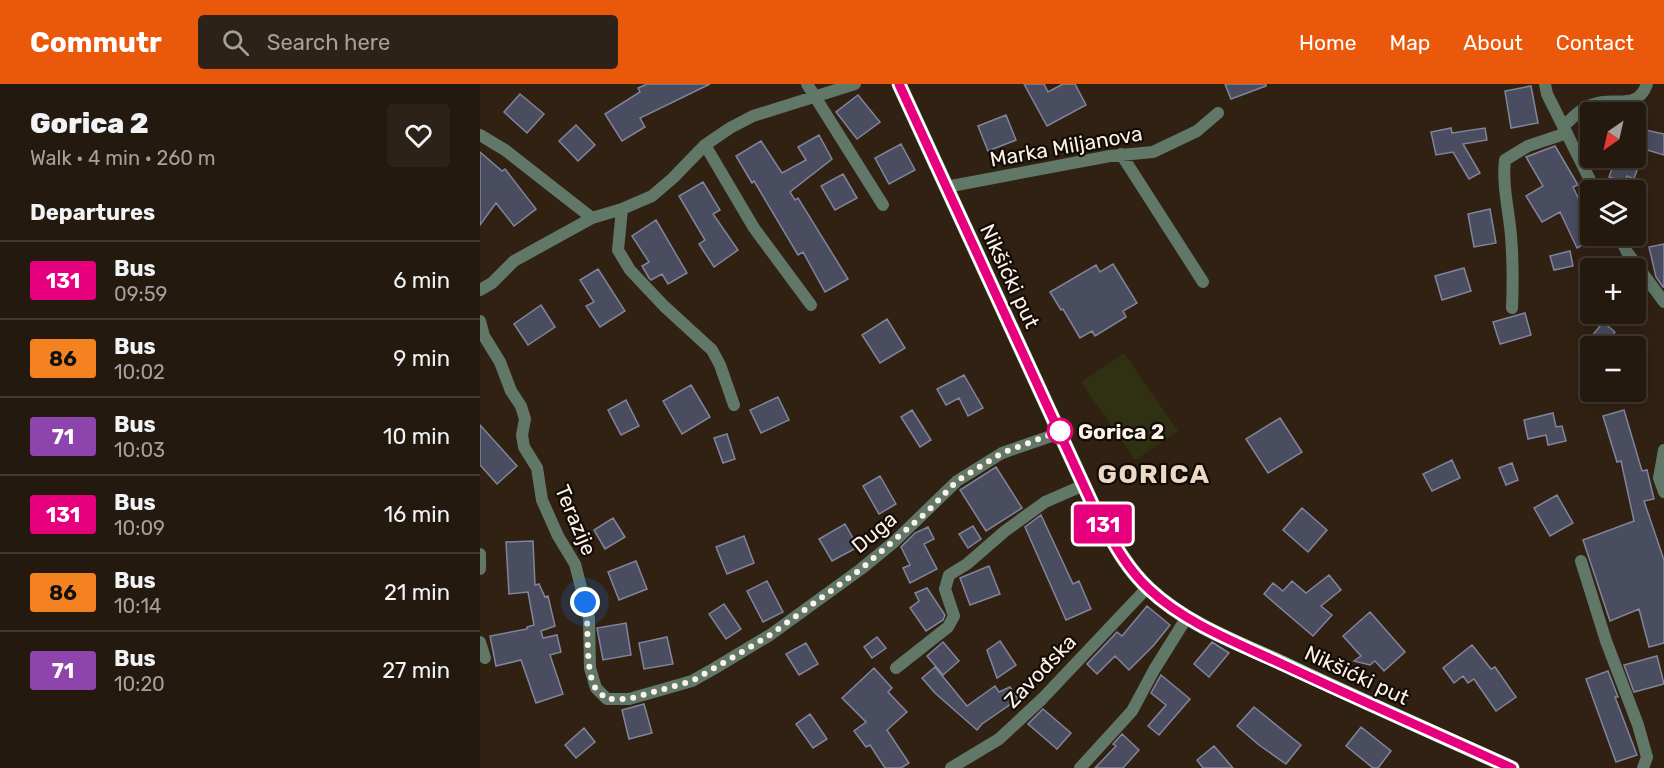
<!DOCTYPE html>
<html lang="en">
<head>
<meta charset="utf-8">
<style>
  :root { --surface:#24190e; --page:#2c2217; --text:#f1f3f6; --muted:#a3a09e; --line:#41382e; --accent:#ea580c }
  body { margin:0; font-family:Rubik,sans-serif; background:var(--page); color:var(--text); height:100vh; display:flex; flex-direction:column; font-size:22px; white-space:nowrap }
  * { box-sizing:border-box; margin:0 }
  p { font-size:20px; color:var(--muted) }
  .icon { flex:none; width:33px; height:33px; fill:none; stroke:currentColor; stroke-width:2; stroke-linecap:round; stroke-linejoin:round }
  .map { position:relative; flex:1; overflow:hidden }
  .details { display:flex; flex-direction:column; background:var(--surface); width:480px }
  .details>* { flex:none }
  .badge { padding:0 12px; border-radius:4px; font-size:21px; line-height:39px }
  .needle { width:39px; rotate:214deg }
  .buttons { position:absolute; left:1100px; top:18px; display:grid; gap:12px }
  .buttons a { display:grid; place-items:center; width:66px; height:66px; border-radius:6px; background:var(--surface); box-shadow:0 3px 15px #0003,0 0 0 2px var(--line); font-size:30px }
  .you { position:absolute; width:30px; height:30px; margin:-15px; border:4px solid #fff; border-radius:50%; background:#1a73e8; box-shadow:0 0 0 9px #1a73e833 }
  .map>.badge { position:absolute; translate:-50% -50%; box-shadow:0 0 0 3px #fff }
  h2 { padding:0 30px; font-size:22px; line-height:54px }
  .round { display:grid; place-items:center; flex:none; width:63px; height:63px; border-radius:6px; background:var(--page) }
  .overview { display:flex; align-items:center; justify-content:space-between; height:102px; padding:0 30px }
  h1 { font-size:28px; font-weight:800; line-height:45px }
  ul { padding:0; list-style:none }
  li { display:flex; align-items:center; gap:18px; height:78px; padding:0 30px; border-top:2px solid var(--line) }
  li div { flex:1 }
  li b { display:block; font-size:22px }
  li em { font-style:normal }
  li .badge { min-width:66px; font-weight:700; text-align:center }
  header { display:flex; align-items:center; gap:36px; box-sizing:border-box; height:84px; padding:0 30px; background:var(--accent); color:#fff }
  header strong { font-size:28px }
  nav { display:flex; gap:33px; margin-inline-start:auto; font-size:21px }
  .search { width:420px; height:54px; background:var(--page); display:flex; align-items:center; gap:15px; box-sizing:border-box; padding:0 21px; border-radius:6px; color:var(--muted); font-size:22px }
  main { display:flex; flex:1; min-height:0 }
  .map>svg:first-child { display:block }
</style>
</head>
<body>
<header>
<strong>Commutr</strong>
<div class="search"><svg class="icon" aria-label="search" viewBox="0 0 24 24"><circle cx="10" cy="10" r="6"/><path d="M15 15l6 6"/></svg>Search here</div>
<nav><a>Home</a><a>Map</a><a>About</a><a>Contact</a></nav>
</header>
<main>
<section class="details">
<div class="overview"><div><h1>Gorica 2</h1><p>Walk · 4 min · 260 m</p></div><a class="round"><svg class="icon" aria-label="heart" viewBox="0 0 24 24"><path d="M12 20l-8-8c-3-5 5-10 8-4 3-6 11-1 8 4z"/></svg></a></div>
<h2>Departures</h2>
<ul>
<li><span class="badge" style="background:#e6007e;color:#fff">131</span><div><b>Bus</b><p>09:59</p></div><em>6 min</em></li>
<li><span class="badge" style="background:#f58220;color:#111">86</span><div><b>Bus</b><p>10:02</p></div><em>9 min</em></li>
<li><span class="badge" style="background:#8e44ad;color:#fff">71</span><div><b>Bus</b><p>10:03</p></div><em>10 min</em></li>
<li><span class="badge" style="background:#e6007e;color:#fff">131</span><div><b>Bus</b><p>10:09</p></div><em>16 min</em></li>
<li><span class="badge" style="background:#f58220;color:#111">86</span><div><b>Bus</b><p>10:14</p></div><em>21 min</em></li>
<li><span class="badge" style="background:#8e44ad;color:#fff">71</span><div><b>Bus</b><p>10:20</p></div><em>27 min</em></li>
</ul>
</section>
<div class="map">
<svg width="1184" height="684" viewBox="0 0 1184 684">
  <rect width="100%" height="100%" fill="#302113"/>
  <path fill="#303112" d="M644,269l54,78 -43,29 -54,-78z"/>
  <path fill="#4a4c60" stroke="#82849b" stroke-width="1.5" d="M167,0h63l-70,34 5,9 -23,14 -17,-27 35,-22 -2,-4z
    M544,0h20l4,8 15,-8h12l11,21 -39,21z
    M745,0h41v2l-35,13z
    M1051,2l7,37 -27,5 -6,-37z
    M40,10l24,20 -17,19 -23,-21z
    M378,11l22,27 -23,17 -21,-27z
    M526,31l10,25 -28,11 -10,-25z
    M96,41l19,20 -17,16 -19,-20z
    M971,44l1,5 33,-5 2,12 -24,4 17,29 -11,6 -16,-27 -17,3 -5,-23z
    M1161,45l23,5v21l-27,-8z
    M339,51l13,24 -42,33 5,8 3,-2 50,81 -23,13 -22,-40 -5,3 -44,-74 -2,2 -16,-27 25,-15 21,32 24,-13 -8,-13z
    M421,60l14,26 -26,14 -14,-26z
    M1075,62l23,39 -5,2 17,36v18l-13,7 -17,-36 -18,10 -16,-26 17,-10 -17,-29z
    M0,68l22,19 3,-2 31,40 -22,17 -18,-23 -16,22z
    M1136,74h25l-7,21 -7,-3 -2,6 -16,-5z
    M363,90l14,24 -22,12 -14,-24z
    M223,98l17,28 -7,4 25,36 -24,17 -15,-23 6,-4 -26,-44z
    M1010,125l6,34 -22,4 -6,-33z
    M176,136l31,53 -19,11 -6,-10 -11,6 -2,-2 -7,-12 7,-4 -17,-26z
    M1184,160v43h-1l-7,-10 -7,-30z
    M1090,167l3,15 -19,4 -4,-14z
    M633,180l24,39 -14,8 3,6 -31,19 -3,-5 -12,7 -17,-29 -2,1 -11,-18 46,-27 4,7z
    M984,184l7,23 -29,9 -7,-24z
    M118,185l27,42 -25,16 -14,-21 8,-4 -14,-22z
    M61,221l14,22 -27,18 -14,-21z
    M1045,229l6,22 -31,9 -7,-22z
    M407,235l18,29 -25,15 -18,-28z
    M1123,238l12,10 -11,14h-20z
    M484,291l19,33 -15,8 -9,-18 -13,7 -9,-16z
    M211,301l19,32 -28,17 -19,-33z
    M298,313l11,23 -28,13 -11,-23z
    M146,316l13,26 -18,9 -13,-25z
    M432,326l19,30 -11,7 -19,-30z
    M1144,326l18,61 5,-1 7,29 -10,2 20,59v83l-15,4 -10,-38 -29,12 -27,-81 51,-19 -13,-60 -4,1 -14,-46z
    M1073,329l3,14 6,-1 4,15 -18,4 -2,-10 -18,4 -4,-19z
    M800,334l22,34 -34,21 -22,-34z
    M0,341l37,41 -20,18 -17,-19z
    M247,350l8,25 -12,4 -9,-25z
    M972,376l8,18 -28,13 -9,-17z
    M1032,379l6,17 -12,5 -7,-17z
    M516,383l26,41 -36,23 -26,-41z
    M400,392l16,28 -17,10 -16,-28z
    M1077,411l16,28 -23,13 -16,-28z
    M822,424l25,22 -19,22 -25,-22z
    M561,431l32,69 6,-3 12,28 -25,11 -41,-93z
    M133,434l12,19 -20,12 -11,-19z
    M365,440l13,23 -26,14 -13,-22z
    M493,442l8,13 -13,9 -9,-14z
    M448,443l6,12 -10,5 13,25 -27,14 -7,-15 7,-3 -9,-18 14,-14z
    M264,452l10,27 -27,11 -11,-27z
    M53,457l2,44 4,-1 6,13 3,-1 7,30 -14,5 2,7 14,-3 4,17 -11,3 13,39 -27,9 -15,-43 -25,6 -6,-30 37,-7v-2l7,-2 -6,-33 -19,2 -3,-52z
    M156,477l11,28 -28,11 -11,-28z
    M509,482l11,28 -30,11 -10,-27z
    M849,491l12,15 -20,16 11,9 -19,21 -49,-42 9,-11 10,8 9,-10 14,12z
    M287,497l16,31 -20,10 -16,-31z
    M447,504l18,27 -2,5 -17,11 -16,-23 9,-7 -4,-8z
    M244,520l17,25 -15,10 -17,-25z
    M667,522l23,19 -16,20 -25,25 -14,-14 -18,18 -10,-10 30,-32 5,4z
    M890,528l35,40 -21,19 -9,-10 -5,4 -16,-4 7,-5 -18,-20z
    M146,539l5,32 -28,5 -6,-32z
    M187,553l6,27 -29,5 -5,-26z
    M397,553l9,11 -14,10 -8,-11z
    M520,557l16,24 -19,13 -10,-28z
    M463,558l16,19 -16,14 -16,-19z
    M732,558l17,11 -20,24 -15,-13z
    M326,559l12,21 -19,11 -13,-21z
    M992,561l19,24 4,-2 21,30 -20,14 -22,-32 -6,4 -5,-7 -9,7 -11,-15z
    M1177,572l7,28 -30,8 -10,-27z
    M455,583l32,39 28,-20 4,6 11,-5 8,12 -36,25 -5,6 -42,-37 -13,-15z
    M394,584l18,20 -4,4 19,20 -20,18 22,33 -8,5h-16l-15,-23 -4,2 -12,-16 12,-9 -24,-24z
    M1128,587l10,26h-3l22,58 -21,7 -30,-83z
    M681,591l29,24 -31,36 -11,-9 18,-21 -15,-12z
    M164,620l8,29 -23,6 -7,-29z
    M774,623l47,38 -15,19 -27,-19 -22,-19z
    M563,625l28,24 -14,16 -29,-25z
    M330,630l17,25 -14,9 -17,-24z
    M881,643l30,24 -13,17h-5l-27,-22z
    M104,644l11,14 -19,16 -11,-13z
    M642,650l17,16 -16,18h-28l21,-22 -3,-2z
    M734,662l19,22h-30l-6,-8z"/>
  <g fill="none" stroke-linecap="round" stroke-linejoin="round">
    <path stroke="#617869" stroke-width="12" d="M327,0l76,121
      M1065,0l2,10 48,96
      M1083,43c10,-10 18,-19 31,-23 20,-8 43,8 53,-20
      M0,51l25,15 87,68
      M225,61l49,83 57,77
      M641,70l82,128
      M466,103l164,-31 43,-4 44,-21 21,-18
      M142,125l-4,41 12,20 34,36 48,44 8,15 14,40
      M1139,152l8,16 37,50
      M0,206l12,-7 22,-22 78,-43 30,-9 30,-13 21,-18 32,-33 25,-17 23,-12 102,-32
      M1032,224c1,-25 1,-48 -1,-72 -2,-26 -9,-50 -6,-76l23,-14 39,-13
      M0,237l4,15 16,26 11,29 10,15 4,13 -3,16 2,12 13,21 5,32 16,36 17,28 14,54 1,50 6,20 11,11h22l63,-18 23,-13 55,-33 91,-66 33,-27 63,-61 45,-28 58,-20
      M1184,366l-5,28 5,14
      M0,470v15
      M1101,477l25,80 32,84 9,32 -4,11
      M0,558l5,16
      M416,584l52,-41 6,-11 -9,-27 4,-14 18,-11 38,-33 40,-29 39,-17
      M471,684l48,-29 43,-40 105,-111
      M600,684l52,-57 22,-41 33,-53"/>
    <path stroke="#9ccdad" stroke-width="15" d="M419,0l196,426c16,28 30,57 54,79 37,35 89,54 135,75 76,36 152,70 228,104"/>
  </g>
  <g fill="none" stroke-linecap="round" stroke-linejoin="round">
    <g stroke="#fff" stroke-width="14">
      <path id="line" d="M419,0l196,426c16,28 30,57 54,79 36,34 86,53 131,74 77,36 155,70 232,105"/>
    </g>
    <use href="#line" stroke="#e6007e" stroke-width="9"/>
    <path stroke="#fdf2e9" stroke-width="6" stroke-dasharray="0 10.8" d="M105,518c5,23 -1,69 11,87 3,4 8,7 11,10h22l63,-18 50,-29 28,-17 91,-66 67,-58 29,-30 45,-28 58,-22"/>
  </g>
  <circle fill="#fff" stroke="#e6007e" stroke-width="3" cx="580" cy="347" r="12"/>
  <g text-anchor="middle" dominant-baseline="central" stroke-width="4.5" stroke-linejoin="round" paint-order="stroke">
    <g font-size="21" fill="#fdf2e9" stroke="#130c06">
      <text transform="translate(586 62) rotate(-10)">Marka Miljanova</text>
      <text transform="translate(530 192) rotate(65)">Nikšićki put</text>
      <text transform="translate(96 436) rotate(67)">Terazije</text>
      <text transform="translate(394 448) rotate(-40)">Duga</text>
      <text transform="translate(560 587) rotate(-46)">Zavođska</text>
      <text transform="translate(877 591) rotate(25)">Nikšićki put</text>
    </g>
    <g font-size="21" font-weight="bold" fill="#fdf2e9" stroke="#130c06" text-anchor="start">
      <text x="598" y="347">Gorica 2</text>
    </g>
    <g font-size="27" font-weight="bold" letter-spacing="1.5" fill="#ecd8c5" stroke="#130c06">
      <text x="674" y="390">GORICA</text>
    </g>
  </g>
</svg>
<div class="buttons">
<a><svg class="needle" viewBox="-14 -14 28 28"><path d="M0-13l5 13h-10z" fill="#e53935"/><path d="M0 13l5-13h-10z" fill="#a3a09e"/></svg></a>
<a><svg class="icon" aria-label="layers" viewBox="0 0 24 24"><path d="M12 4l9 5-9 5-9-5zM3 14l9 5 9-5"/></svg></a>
<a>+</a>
<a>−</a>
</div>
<div class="you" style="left:105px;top:518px"></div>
<b class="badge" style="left:623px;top:440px;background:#e6007e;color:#fff">131</b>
</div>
</main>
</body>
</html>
